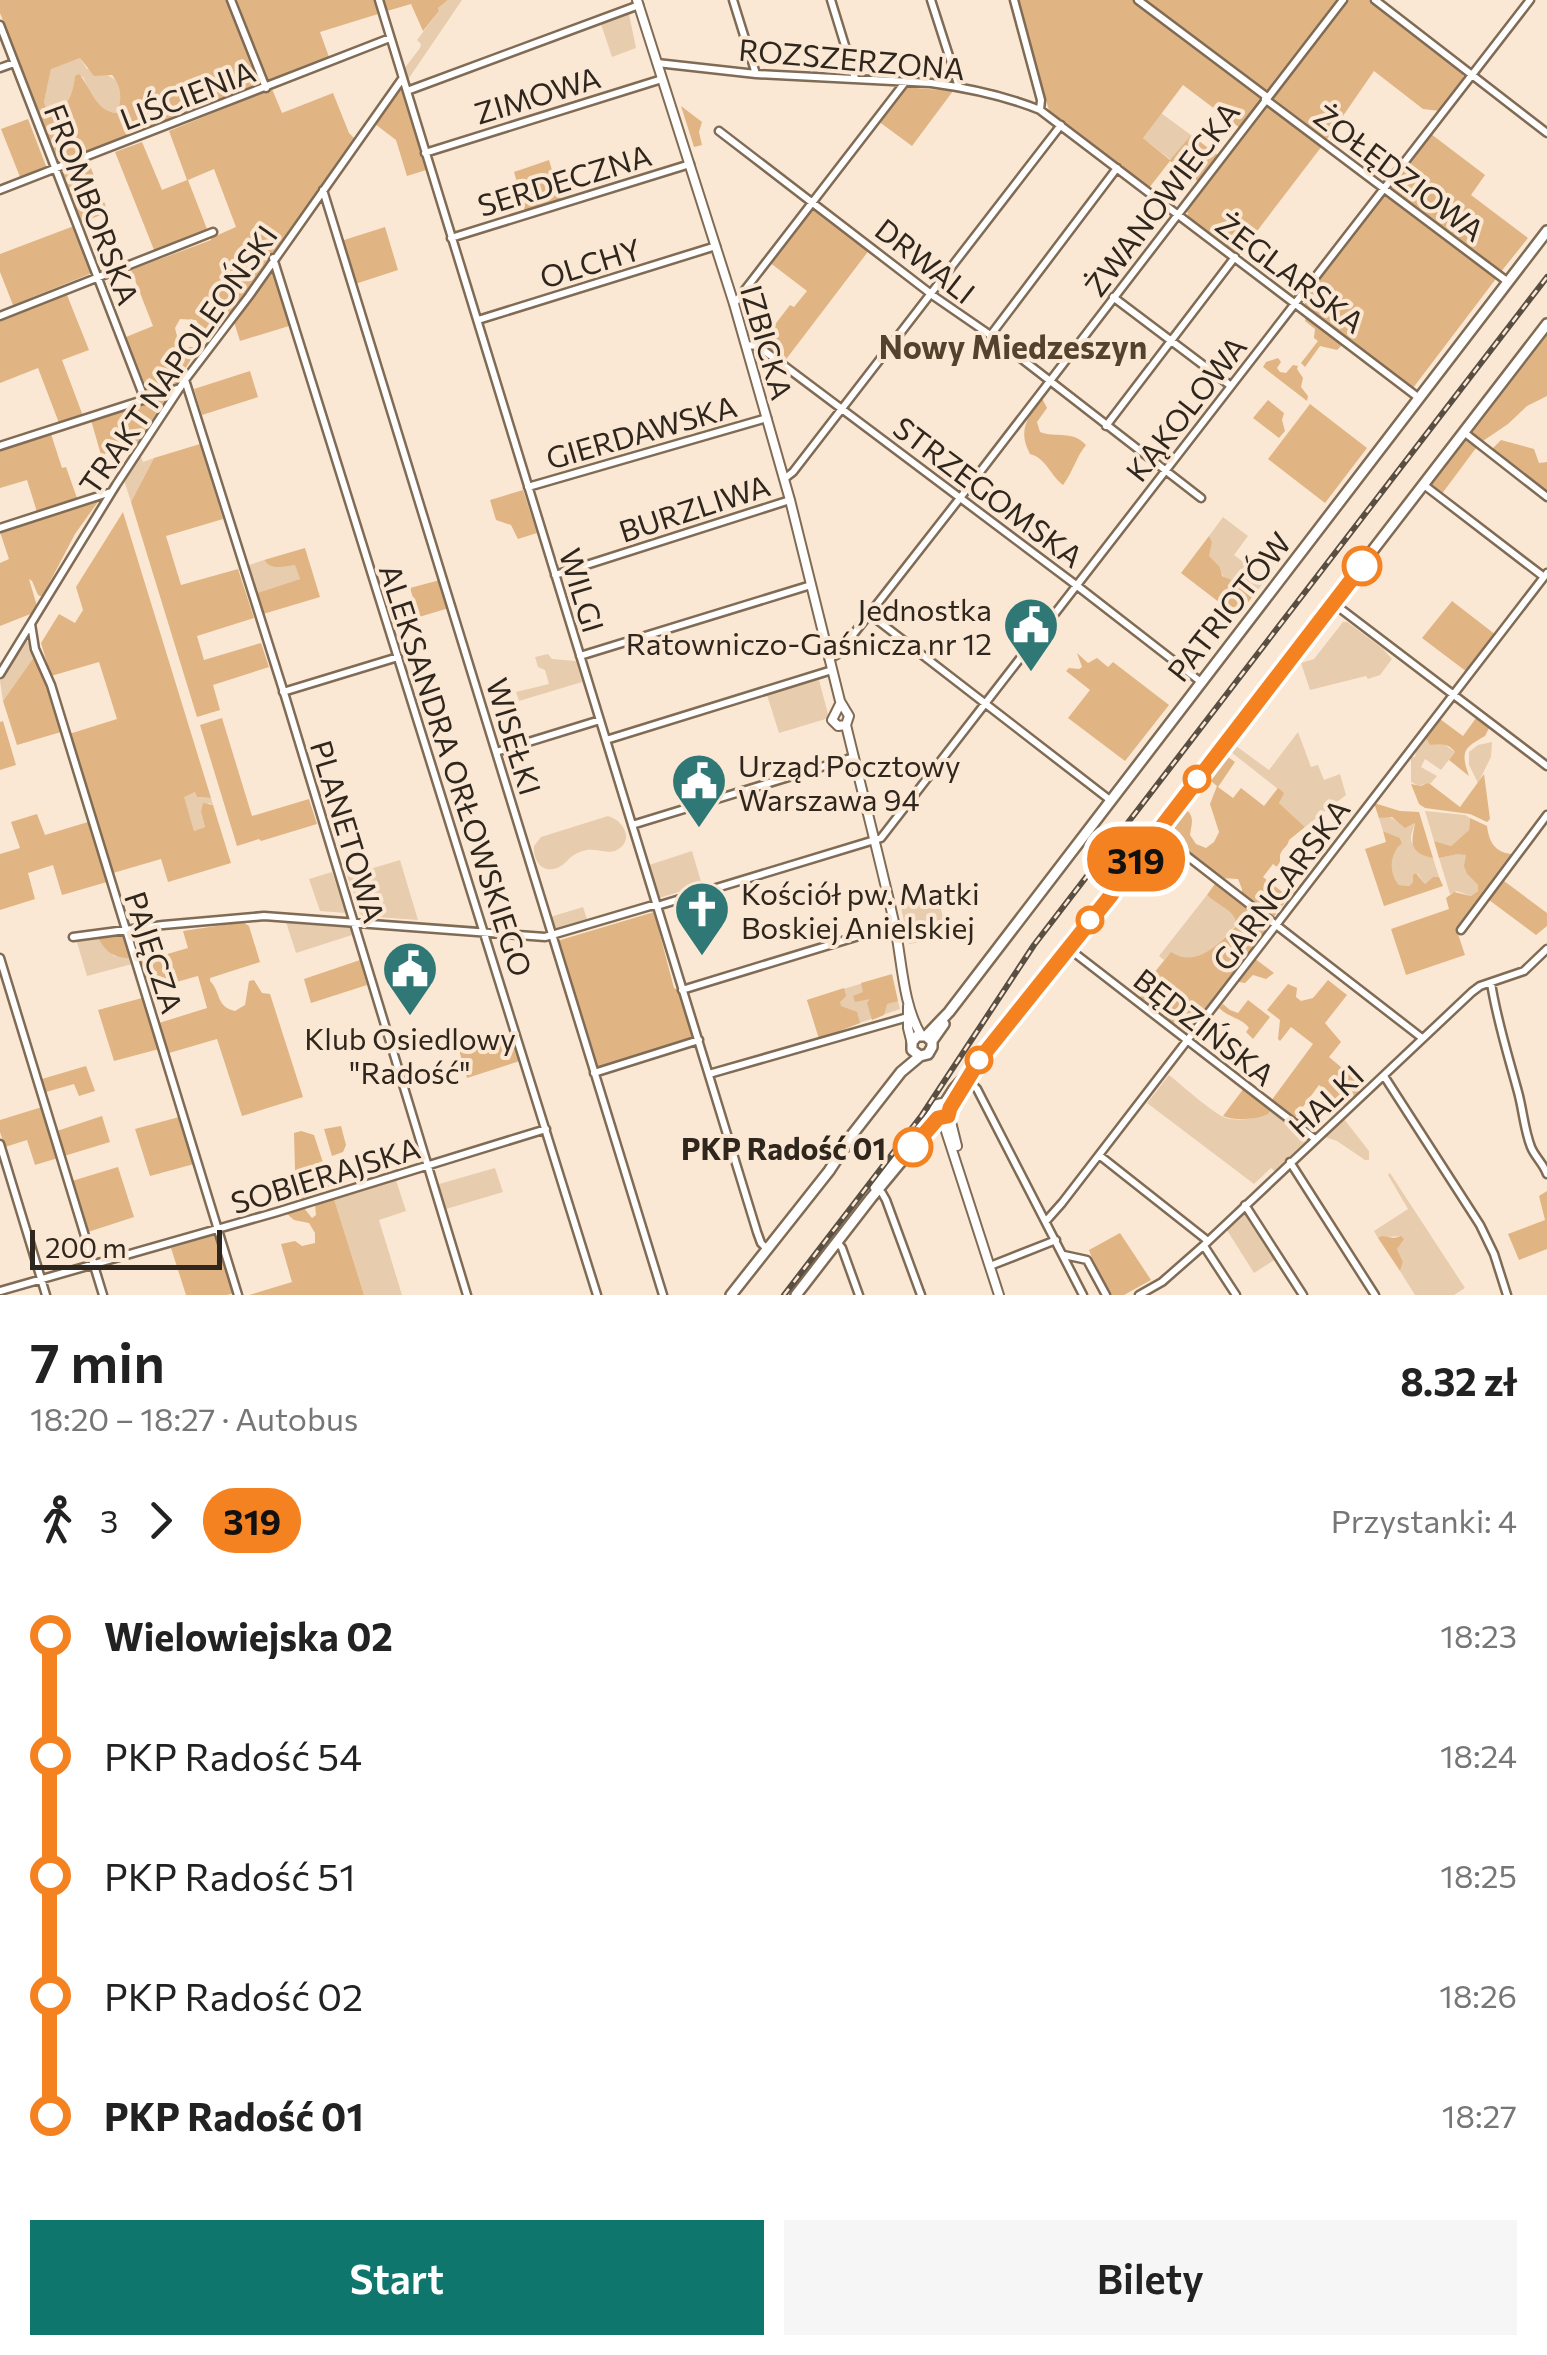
<!DOCTYPE html>
<html lang="pl">
<head>
<meta charset="utf-8">
<style>
  :root { --surface:#fff; --page:#f6f6f6; --text:#222; --muted:#767676; --accent:#0f766e }
  body { margin:0; font-family:Commissioner,sans-serif; background:var(--page); color:var(--text); height:100vh; display:flex; flex-direction:column; font-size:38px; white-space:nowrap }
  * { box-sizing:border-box; margin:0 }
  p { font-size:32px; color:var(--muted) }
  .icon { flex:none; width:55px; height:55px; fill:none; stroke:currentColor; stroke-width:2; stroke-linecap:round; stroke-linejoin:round }
  .map { position:relative; height:1295px; overflow:hidden }
  .drawer { display:flex; flex-direction:column; background:var(--surface); flex:1 }
  .drawer>* { flex:none }
  .badge { padding:0 20px; border-radius:32px; font-size:35px; line-height:65px }
  .scale { position:absolute; left:30px; bottom:25px; width:192px; box-sizing:border-box; padding-left:10px; border:5px solid #2f261d; border-top:0; font-size:28px; line-height:35px; white-space:nowrap; color:#2f261d; -webkit-text-stroke:8px #fbe8d4; paint-order:stroke }
  .map>.badge { position:absolute; translate:-50% -50%; box-shadow:0 0 0 5px #fff }
  .legs { display:flex; align-items:center; gap:15px; height:110px; padding:0 30px; font-size:32px }
  .legs p { margin-inline-start:auto }
  .headline { display:flex; align-items:center; justify-content:space-between; height:170px; padding:0 30px }
  h1 { font-size:55px; font-weight:600; line-height:75px }
  .action { display:flex; gap:20px; margin-top:auto; padding:20px 30px }
  .action a { flex:1; height:115px; border-radius:0px; background:var(--accent); color:#fff; font-size:40px; font-weight:600; line-height:115px; text-align:center }
  .action a+a { background:var(--page); color:var(--text) }
  ul { padding:0 30px; list-style:none }
  li { display:flex; align-items:center; gap:35px; height:120px; font-size:38px }
  li i { display:grid; place-items:center; width:15px; height:100%; margin:0 12px; background:currentColor }
  li i::after { content:''; width:25px; height:25px; margin:-12px; border:8px solid; border-radius:50%; background:var(--surface) }
  li p { margin-inline-start:auto }
  li:first-child i { background:linear-gradient(#0000 50%,currentColor 0) }
  li:last-child i { background:linear-gradient(currentColor 50%,#0000 0) }
  .map>svg:first-child { display:block }
</style>
</head>
<body>
<div class="map">
<svg width="1547" height="1295" viewBox="0 0 1547 1295">
  <rect width="100%" height="100%" fill="#fbe8d4"/>
  <path fill="#e7ccae" d="M448,0h14l-55,81 -3,-12 16,-21 1,-4 -4,-4 22,-29 -1,-3z
    M629,14l7,34 -24,9 -11,-33z
    M80,58l7,11c28,7 41,11 30,44 -19,-2 -26,-19 -34,-36h-8c-2,16 -7,30 -21,40l-5,-1 -5,-14 7,-34z
    M1161,113l30,22 -20,25 -28,-22z
    M140,454l3,8 11,-4 -23,44 -7,-22z
    M1223,517l25,19 -14,19 32,24 -12,16c-6,-7 -15,-16 -25,-15l-7,-5 -2,-8 -10,-9 -2,-5 4,-11 -3,-6z
    M264,560l2,3 29,1 5,15 -43,14 -8,-28z
    M1343,622h4l35,26 10,11 -12,16 -12,4 -2,-3 -56,14 -9,-27 13,-4z
    M27,641l4,3 6,13h-3l-31,44 -3,-20 24,-39z
    M548,654l4,5 24,2 6,21 -63,19 -3,-9 33,-8 -4,-14 -7,-3 -3,-10z
    M819,680l10,38 -50,15 -12,-38z
    M1298,732l13,35 7,-2 6,15 16,-6 6,21 -41,32 -27,-25 5,-9 -52,-41 5,-6 33,24z
    M1425,737l5,8 14,-1 11,8 -14,18 -16,-11 -4,8 16,9 -7,8 -3,-1 -8,3 -8,-4v-25h4l2,-12z
    M1492,742l-1,15 -13,26 -9,-18v-13l9,-7z
    M196,792l1,5 14,1 2,7 -4,-2 -8,9 4,15 -11,4 -11,-35z
    M1425,811l40,4 5,3 -1,12 -18,16 -17,-5z
    M608,816c17,5 27,26 7,35 -10,3 -21,-4 -32,0 -15,4 -15,13 -26,17 -16,6 -24,-9 -23,-22l7,-9z
    M1388,816l19,11 8,-4c-1,4 -3,8 -4,13 -2,10 13,20 22,22l6,19h-6l-8,7 -7,-10 -3,-1 -2,9 -4,4 -10,-1c-10,-13 -11,-32 3,-43l-2,-4 -17,-7 -4,-13z
    M692,851l10,34 -43,13 -10,-33z
    M1462,853l4,2 1,19 11,11v6l-7,5 -14,-5 -7,3 -11,-36z
    M400,860l18,60 -55,-4 -5,-4 -4,-18 -7,-18z
    M332,872l14,41 -26,-2 -11,-32z
    M937,894l11,43 -39,7 -9,-41z
    M1207,895c9,10 28,14 30,29 -17,19 -40,45 -66,29l-7,7 -5,-4z
    M583,907l4,12 -34,10 -3,-12z
    M286,922l64,5 2,8 -56,18z
    M97,936l17,20 16,2 2,6 -45,12 -11,-37z
    M870,981l8,15 17,-6 5,19 -81,28 -12,-37z
    M1169,1075c13,10 43,38 57,43 14,4 35,1 45,-9l38,30 -33,33 -5,-4 -17,16 -107,-81z
    M1344,1119l25,32v9h-4l-28,-19 -12,-4z
    M495,1168l8,24 -57,17 -7,-25z
    M1390,1173l75,115 -11,7h-39l-15,-24 3,-9 -6,-13 3,-13 -22,2 -4,-7 34,-22 -20,-34z
    M396,1180l10,31 -27,9 23,75h-38l-30,-96z
    M1241,1212l6,1 29,46 -22,14 -29,-46z"/>
  <path fill="#e0b483" fill-rule="evenodd" d="M0,0h227l33,85 -201,79 -59,-151zM80,58l14,18 18,-1c10,12 10,24 5,38 -22,-2 -25,-24 -38,-39l-4,2c-2,17 -7,31 -21,40h-5l-5,-14 7,-33z
    M237,0h137l4,14 -58,18 9,25 -61,25z
    M383,0h65l-10,8 1,3 -16,20 -12,-27 -24,7z
    M1017,0h117l129,98 -23,30 -57,-43 -40,53 27,22 21,-25 28,21 -20,26 -29,-21 -21,27 -99,-74z
    M1142,0h196l-72,94z
    M1347,0h22l94,72 1,7 -24,32 -17,-2 -49,-38 -49,71 -57,-43z
    M904,87l49,4 -41,55 -34,-25z
    M272,89l10,24 51,-20 16,40 5,5 -85,121 20,67 -49,15 -6,-19 16,-23 -5,-4 -35,48 -14,-23 -16,-1 -5,9 4,16 -3,10h5l8,-7h9l-22,38 -27,9 -23,-57 27,-11 -22,-56 80,-30v-2l25,-11 -22,-58 -26,11 19,49 -53,21 -39,-98 27,-10 20,48 25,-10 -18,-49z
    M401,89l25,81 -19,6 -11,-36 -21,-16z
    M1266,104l56,42 -84,110 -50,-40 -1,-7z
    M681,106l21,16 -3,10 3,13 -8,2z
    M28,119l18,47 -26,11 -19,-48z
    M1431,134l54,41 -14,20 57,43 -28,35 -111,-85z
    M549,160l12,40 -36,11 -11,-39z
    M89,163l19,49 -27,11 -19,-51z
    M1386,192l112,84 -85,112 -108,-82 -1,-6z
    M812,206l58,43 -86,113 -24,-18 30,-39 4,2 13,-16 -38,-29z
    M74,226l18,47 -79,32 -13,-33v-18z
    M385,227l13,43 -43,14 -14,-43z
    M67,295l22,55 -27,10 21,56 -24,7 -21,-55 -38,15v-62z
    M1306,316l36,29 -5,5 -17,-4 -15,21 -4,-4 17,-22 -4,-3 1,-9 -10,-8z
    M1547,335v61l-20,10 -19,18 -28,19 -10,-8z
    M1278,358l3,4 -4,6 3,4 6,1 7,-8 5,1 -1,3 6,9 -2,9 7,9 -1,5 -44,-34 3,-5z
    M250,371l8,26 -56,18 -8,-26z
    M168,396l-32,48 -35,11 -10,-35z
    M1042,398l5,10 -10,14 3,10c16,6 33,-2 46,13 -10,12 -13,27 -23,40 -13,-10 -17,-27 -33,-31 -13,-23 -2,-38 12,-56z
    M1268,400l16,13 -2,7 3,11 -6,7 -26,-20z
    M1310,404l57,44 -42,55 -57,-44z
    M51,434l11,34 4,-1 11,31 -40,14 -10,-32 -27,8v-38z
    M1465,440l11,8 -35,47 -10,-11z
    M1501,440l33,9 5,14 8,-1v31l-56,-43z
    M200,444l23,75 -57,17 15,49 57,-16 16,49 -57,18 7,24 57,-17 8,24 -56,18 7,25 -23,7 -66,-215 23,-44z
    M523,490l14,43 -19,6 -7,-14 -15,-5 -6,-20z
    M100,499l-25,35 -33,63 -4,-2 -6,-14 -3,-2 8,27 -4,7 -33,13v-63l9,-4 -9,-27z
    M123,512l88,286 -14,-1 -2,-5 -11,5 10,34 11,-4 -4,-15 2,-9 10,2 18,58 -63,19 -7,-23 -48,14 -44,-139 48,-15 -18,-57 -48,14 -10,-33 18,-29 16,9 8,-13 -7,-23z
    M1209,536l3,6 -3,14 11,11 2,9 23,10 9,9 -17,21 -56,-43z
    M305,548l15,49 -57,17 -6,-21 43,-14 -5,-14c-11,1 -23,6 -31,-5z
    M440,580l9,28 -30,9 -9,-29z
    M1452,601l44,34 -29,37 -45,-34z
    M1077,653l11,10 9,-5 11,9 5,-5 56,43 -44,56 -57,-43 22,-28 -24,-19 3,-3 10,1 3,-2z
    M34,657h3l24,75 -44,13 -14,-44z
    M222,718l30,98 57,-17 8,25 -56,17 -2,-2 -22,7 -37,-121z
    M1476,718l13,10 -4,8c-21,12 -25,15 -16,40l-20,-16 6,-8c-8,-10 -14,-7 -25,-7l-5,-8 15,-18 23,17z
    M3,721l13,44 -16,5v-48z
    M1224,754l11,8 -17,25 15,11 8,-10 23,18 14,-18 6,5 -5,10 26,24 -16,13c-1,7 -7,8 -9,15 0,5 1,7 -3,12l-4,-3 -10,13 26,20 -16,21 -31,-24v-5l-4,-10 -17,-1 -58,-45 21,-26c11,10 8,14 6,28l6,9 10,4 8,-6 5,-10 -9,-28 7,-18 -11,-9z
    M1484,774l6,45 -3,3 -17,-8 -45,-6 -6,-4 -8,-20 10,2 6,-3 3,1 30,23z
    M1374,803l26,8 19,1 14,46c-26,-6 -21,-17 -18,-35l-10,5 -13,-11 -13,1z
    M37,814l8,21 43,-13 19,60 -45,13 -9,-30 -25,8 7,26 -35,11v-56l20,-6 -9,-26z
    M1470,818l17,8c2,16 8,27 26,28l-57,74 9,27 -59,20 -15,-46 58,-20 -3,-11 8,-6 17,4 7,-5v-6l-11,-11 -3,-8 2,-11 -8,-1 -19,4 -5,-17 17,5 18,-16z
    M1383,831l17,7 2,5c-12,10 -14,28 -3,42l10,1 4,-4v-7l3,-2 9,11 8,-7h6l4,9 -59,20 -19,-57 21,-7z
    M1217,881l52,40 4,6 -84,108 -3,1 -48,-36 7,-9 4,-12 22,-27c25,17 49,-9 66,-27 -2,-16 -21,-20 -30,-30z
    M1504,881l43,32v13l-11,9 -47,-35z
    M654,912l20,76 5,2 15,48 -19,4 -9,5 -70,21 -39,-127z
    M243,922l6,4 11,36 -50,16v3c11,11 6,26 25,30l10,-6 4,-24 5,-1 8,13 8,1 33,103 -61,19 -25,-77 -48,14 -10,-30 48,-15 -9,-32 -50,14 -8,-28 48,-14 -5,-17z
    M122,931l8,27c-17,0 -25,-7 -33,-22z
    M1254,958l20,15 -8,6 -13,-4 -8,8 -6,-1 -2,-2z
    M360,960l7,25 -56,18 -7,-24z
    M892,974l6,27 -11,3 -3,11 -12,5 -5,-17 3,-4 -15,3 -2,-6 10,-4 -2,-9z
    M1328,980l19,15 -22,28 16,19 -12,15 36,30 -21,20 -25,-22 -25,34 -23,-18 42,-57 -22,-17 -11,14 -2,-2 2,-19 -13,-10 21,-26 9,4 -1,9 5,4 12,-3z
    M844,988l2,8 -6,6 1,4 16,6 3,11 -41,16 -12,-39z
    M142,998l17,51 -45,12 -16,-51z
    M1248,1000l22,17 -17,22 -7,-7 3,-4c-7,-10 -20,-10 -30,-20l4,-4 7,6 8,3z
    M511,1034l9,27 -53,17 -8,-28z
    M86,1066l9,25 -16,5 -5,-12 -28,8 -4,-13z
    M1244,1088l27,21 -3,5c-13,6 -32,7 -45,2z
    M42,1107l16,51 -23,7 -8,-25 -22,7 -5,-15v-12z
    M102,1116l8,26 -46,14 -7,-25z
    M179,1117l15,47 -44,12 -15,-47z
    M341,1126l5,19 -3,7 -11,4 -8,-27z
    M301,1131l13,4 16,49 -4,7 -25,8 -6,-30 -1,-36z
    M118,1167l16,50 -46,15 -16,-51z
    M1547,1191v58l-28,11 -11,-26 37,-14 -6,-24z
    M334,1199l30,96h-115l43,-13 -11,-38 14,-3 7,5 13,-3v-10l-6,-10 -15,-3 -8,-7 18,-5 8,10 4,-3 -1,-11z
    M1120,1233l31,47 -27,15h-13l-18,-34 -4,-11z
    M216,1235l18,58 -7,2h-41l-15,-47z
    M1382,1236l12,2 7,-2 3,3 -7,10 6,13 -3,9 -22,-33z"/>
  <g fill="none" stroke-linecap="round" stroke-linejoin="round">
    <g stroke="#806b55" stroke-width="11">
      <path id="minor" d="M231,0l35,88
        M379,0l378,1232 4,11 6,6
        M733,0l23,74
        M831,0l24,78
        M931,0l28,87
        M1014,0l27,100 -1,10
        M1138,0l129,97
        M1375,0l172,133
        M0,25l145,375
        M657,63l99,11 175,9c37,5 75,13 109,27l379,288
        M0,68l14,-5
        M407,91l232,-86
        M1265,99l243,183
        M719,131l216,166 61,42 205,159
        M425,153l237,-74
        M0,190l390,-152
        M323,190l340,1105
        M451,238l239,-74
        M273,258l324,1037
        M1113,297l118,89
        M734,304l172,-223
        M0,316l213,-84
        M478,320l238,-74
        M990,336l127,-168
        M746,345l12,1 318,239 125,97
        M185,380l100,316 182,599
        M1106,426l129,-169
        M1465,433l82,64
        M0,446l180,-58
        M784,479l9,-7 268,-347
        M1424,485l120,92
        M528,487l239,-69
        M0,528l111,-36
        M555,575l235,-75
        M1333,603l214,163
        M868,613l242,187
        M31,624l4,25 16,36 187,610
        M580,656l231,-71
        M829,659l9,-5 122,-156 383,-498
        M0,674l116,-189 69,-105 64,-84 153,-217
        M283,692l115,-35
        M606,740l226,-70
        M496,752l104,-32
        M632,825l222,-68
        M1156,832l266,206
        M1461,930l86,-115
        M73,937l90,-12 101,-9 281,21 105,-31h7l224,-68 649,-838
        M1068,948l247,191
        M0,958l103,337
        M1491,983c6,38 17,72 27,109 5,18 6,37 13,55 4,10 12,16 16,27
        M682,990l213,-65
        M594,1073l105,-33
        M709,1074l199,-57
        M1384,1076l96,149 14,29 13,41
        M969,1081l8,8 106,206
        M0,1144l46,151
        M1099,1155l109,86
        M1290,1162l85,133
        M875,1187l7,6 4,7 35,95
        M1245,1205l58,90
        M1046,1221l16,-18 485,-630
        M838,1243l4,5 17,47
        M1204,1246l32,49
        M1064,1255l23,5 19,35
        M990,1266l66,-26
        M0,1291l277,-79 269,-83
        M1139,1295l23,-13 41,-36 269,-254 8,-6 44,-15 23,-22"/>
    </g>
    <g stroke="#806b55" stroke-width="12">
      <path id="tertiary" d="M637,0l97,304 56,196 50,201 9,15 -3,9c16,66 33,131 48,197 8,36 8,81 27,113
        M840,704l-8,16 6,6 8,-1
        M908,1006v22l4,16
        M949,1114l8,32
        M942,1119l57,176"/>
    </g>
    <g stroke="#806b55" stroke-width="14">
      <path id="secondary" d="M926,1036l23,-24 598,-781
        M932,1041l-6,-5h-9l-5,6v8l8,6 8,-2 4,-7v-6l12,-17
        M945,1103l9,-14 22,-24 136,-171 1,-4 43,-58 391,-508
        M950,1108l23,-35
        M841,1149l60,-77 19,-16
        M875,1187l59,-76 2,-6 9,-2 5,8 -2,5 -6,3 -5,-3 -3,-5
        M731,1295l98,-124 17,-26
        M796,1295l75,-97 67,-81"/>
    </g>
    <use href="#minor" stroke="#fff" stroke-width="6"/>
    <use href="#tertiary" stroke="#fff" stroke-width="8"/>
    <use href="#secondary" stroke="#fff" stroke-width="9"/>
    <g stroke="#594e42" stroke-width="6">
      <path id="rail" d="M784,1295l138,-180 112,-170 513,-668"/>
    </g>
    <use href="#rail" stroke="#fbe8d4" stroke-width="2.5" stroke-dasharray="8" stroke-linecap="butt"/>
  </g>
  <g fill="none" stroke-linecap="round" stroke-linejoin="round">
    <g stroke="#fff" stroke-width="22">
      <path id="line-1" d="M913,1147l25,-29 10,-2 2,-8 30,-49 132,-165 1,-4 249,-324"/>
    </g>
    <use href="#line-1" stroke="#f58220" stroke-width="15"/>
  </g>
  <defs>
    <g id="civic-pin" transform="scale(2.875)"><path d="M0 17L-7.5 6A9.5 9.5 0 1 1 7.5 6Z" fill="#2f7875" stroke="#fbe8d4"/><path d="M-.6-6.5H3V-4.5H.6V-3L4-1V1h2V6H-6V1h2V-1L-.6-3ZM-1.2 2.5V6h2.4V2.5Z" fill="#fff"/></g>
    <g id="church-pin" transform="scale(2.875)"><path d="M0 17L-7.5 6A9.5 9.5 0 1 1 7.5 6Z" fill="#2f7875" stroke="#fbe8d4"/><path d="M-1.2-6h2.4v3.5h3.3v2.4h-3.3V6h-2.4V-.1h-3.3v-2.4h3.3Z" fill="#fff"/></g>
  </defs>
  <g fill-rule="evenodd">
    <use href="#civic-pin" x="1031" y="625"/>
    <use href="#civic-pin" x="699" y="781"/>
    <use href="#church-pin" x="702" y="909"/>
    <use href="#civic-pin" x="410" y="969"/>
  </g>
  <g fill="#fff" stroke="#f58220" stroke-width="5">
    <circle cx="1362" cy="566" r="18"/>
    <circle cx="1197" cy="779" r="12"/>
    <circle cx="1090" cy="920" r="12"/>
    <circle cx="979" cy="1060" r="12"/>
    <circle cx="913" cy="1147" r="18"/>
  </g>
  <g text-anchor="middle" dominant-baseline="central" stroke-width="8" stroke-linejoin="round" paint-order="stroke">
    <g font-size="30" fill="#2f261d" stroke="#fbe8d4">
      <text transform="translate(852 58) rotate(5)">ROZSZERZONA</text>
      <text transform="translate(187 94) rotate(-21)">LIŚCIENIA</text>
      <text transform="translate(537 94) rotate(-17)">ZIMOWA</text>
      <text transform="translate(1400 172) rotate(37)">ŻOŁĘDZIOWA</text>
      <text transform="translate(564 179) rotate(-17)">SERDECZNA</text>
      <text transform="translate(1161 198) rotate(-53)">ŻWANOWIECKA</text>
      <text transform="translate(93 204) rotate(69)">FROMBORSKA</text>
      <text transform="translate(926 260) rotate(38)">DRWALI</text>
      <text transform="translate(590 262) rotate(-17)">OLCHY</text>
      <text transform="translate(1291 272) rotate(37)">ŻEGLARSKA</text>
      <text transform="translate(768 342) rotate(74)">IZBICKA</text>
      <text transform="translate(177 359) rotate(-55)">TRAKT NAPOLEOŃSKI</text>
      <text transform="translate(1185 408) rotate(-52)">KĄKOLOWA</text>
      <text transform="translate(641 431) rotate(-16)">GIERDAWSKA</text>
      <text transform="translate(989 491) rotate(37)">STRZEGOMSKA</text>
      <text transform="translate(694 507) rotate(-18)">BURZLIWA</text>
      <text transform="translate(583 590) rotate(73)">WILGI</text>
      <text transform="translate(1228 606) rotate(-52)">PATRIOTÓW</text>
      <text transform="translate(515 736) rotate(73)">WISEŁKI</text>
      <text transform="translate(457 770) rotate(72)">ALEKSANDRA ORŁOWSKIEGO</text>
      <text transform="translate(349 831) rotate(73)">PLANETOWA</text>
      <text transform="translate(1280 884) rotate(-53)">GARNCARSKA</text>
      <text transform="translate(155 952) rotate(72)">PAJĘCZA</text>
      <text transform="translate(1205 1026) rotate(38)">BĘDZIŃSKA</text>
      <text transform="translate(1325 1100) rotate(-43)">HALKI</text>
      <text transform="translate(325 1174) rotate(-17)">SOBIERAJSKA</text>
    </g>
    <g font-size="30" fill="#2f261d" stroke="#fbe8d4" text-anchor="start">
      <text x="992" y="608" text-anchor="end">Jednostka<tspan x="992" dy="34">Ratowniczo-Gaśnicza nr 12</tspan></text>
      <text x="738" y="764">Urząd Pocztowy<tspan x="738" dy="34">Warszawa 94</tspan></text>
      <text x="741" y="892">Kościół pw. Matki<tspan x="741" dy="34">Boskiej Anielskiej</tspan></text>
      <text x="410" y="1037" text-anchor="middle">Klub Osiedlowy<tspan x="410" dy="34">"Radość"</tspan></text>
    </g>
    <g font-size="30" font-weight="bold" fill="#2f261d" stroke="#fbe8d4" text-anchor="end">
      <text x="886" y="1147">PKP Radość 01</text>
    </g>
    <g font-size="32" font-weight="bold" fill="#55422c" stroke="#fbe8d4">
      <text x="1013" y="346">Nowy Miedzeszyn</text>
    </g>
  </g>
</svg>
<div class="scale">200 m</div>
<b class="badge" style="left:1136px;top:859px;background:#f58220;color:#111">319</b>
</div>
<section class="drawer">
<div class="headline"><div><h1>7 min</h1><p>18:20 – 18:27 · Autobus</p></div><b>8.32 zł</b></div>
<div class="legs"><svg class="icon" aria-label="walk" viewBox="0 0 24 24"><circle cx="13" cy="4" r="2"/><path d="M13 8l-2 6 4 7M11 14l-3 7M7 12l3-4h3l4 4"/></svg>3<svg class="icon" aria-label="forward" viewBox="0 0 24 24"><path d="M9 5l7 7-7 7"/></svg><b class="badge" style="background:#f58220;color:#111">319</b><p>Przystanki: 4</p></div>
<ul>
<li><i style="color:#f58220"></i><b>Wielowiejska 02</b><p>18:23</p></li>
<li><i style="color:#f58220"></i><span>PKP Radość 54</span><p>18:24</p></li>
<li><i style="color:#f58220"></i><span>PKP Radość 51</span><p>18:25</p></li>
<li><i style="color:#f58220"></i><span>PKP Radość 02</span><p>18:26</p></li>
<li><i style="color:#f58220"></i><b>PKP Radość 01</b><p>18:27</p></li>
</ul>
<div class="action"><a>Start</a><a>Bilety</a></div>
</section>
</body>
</html>
